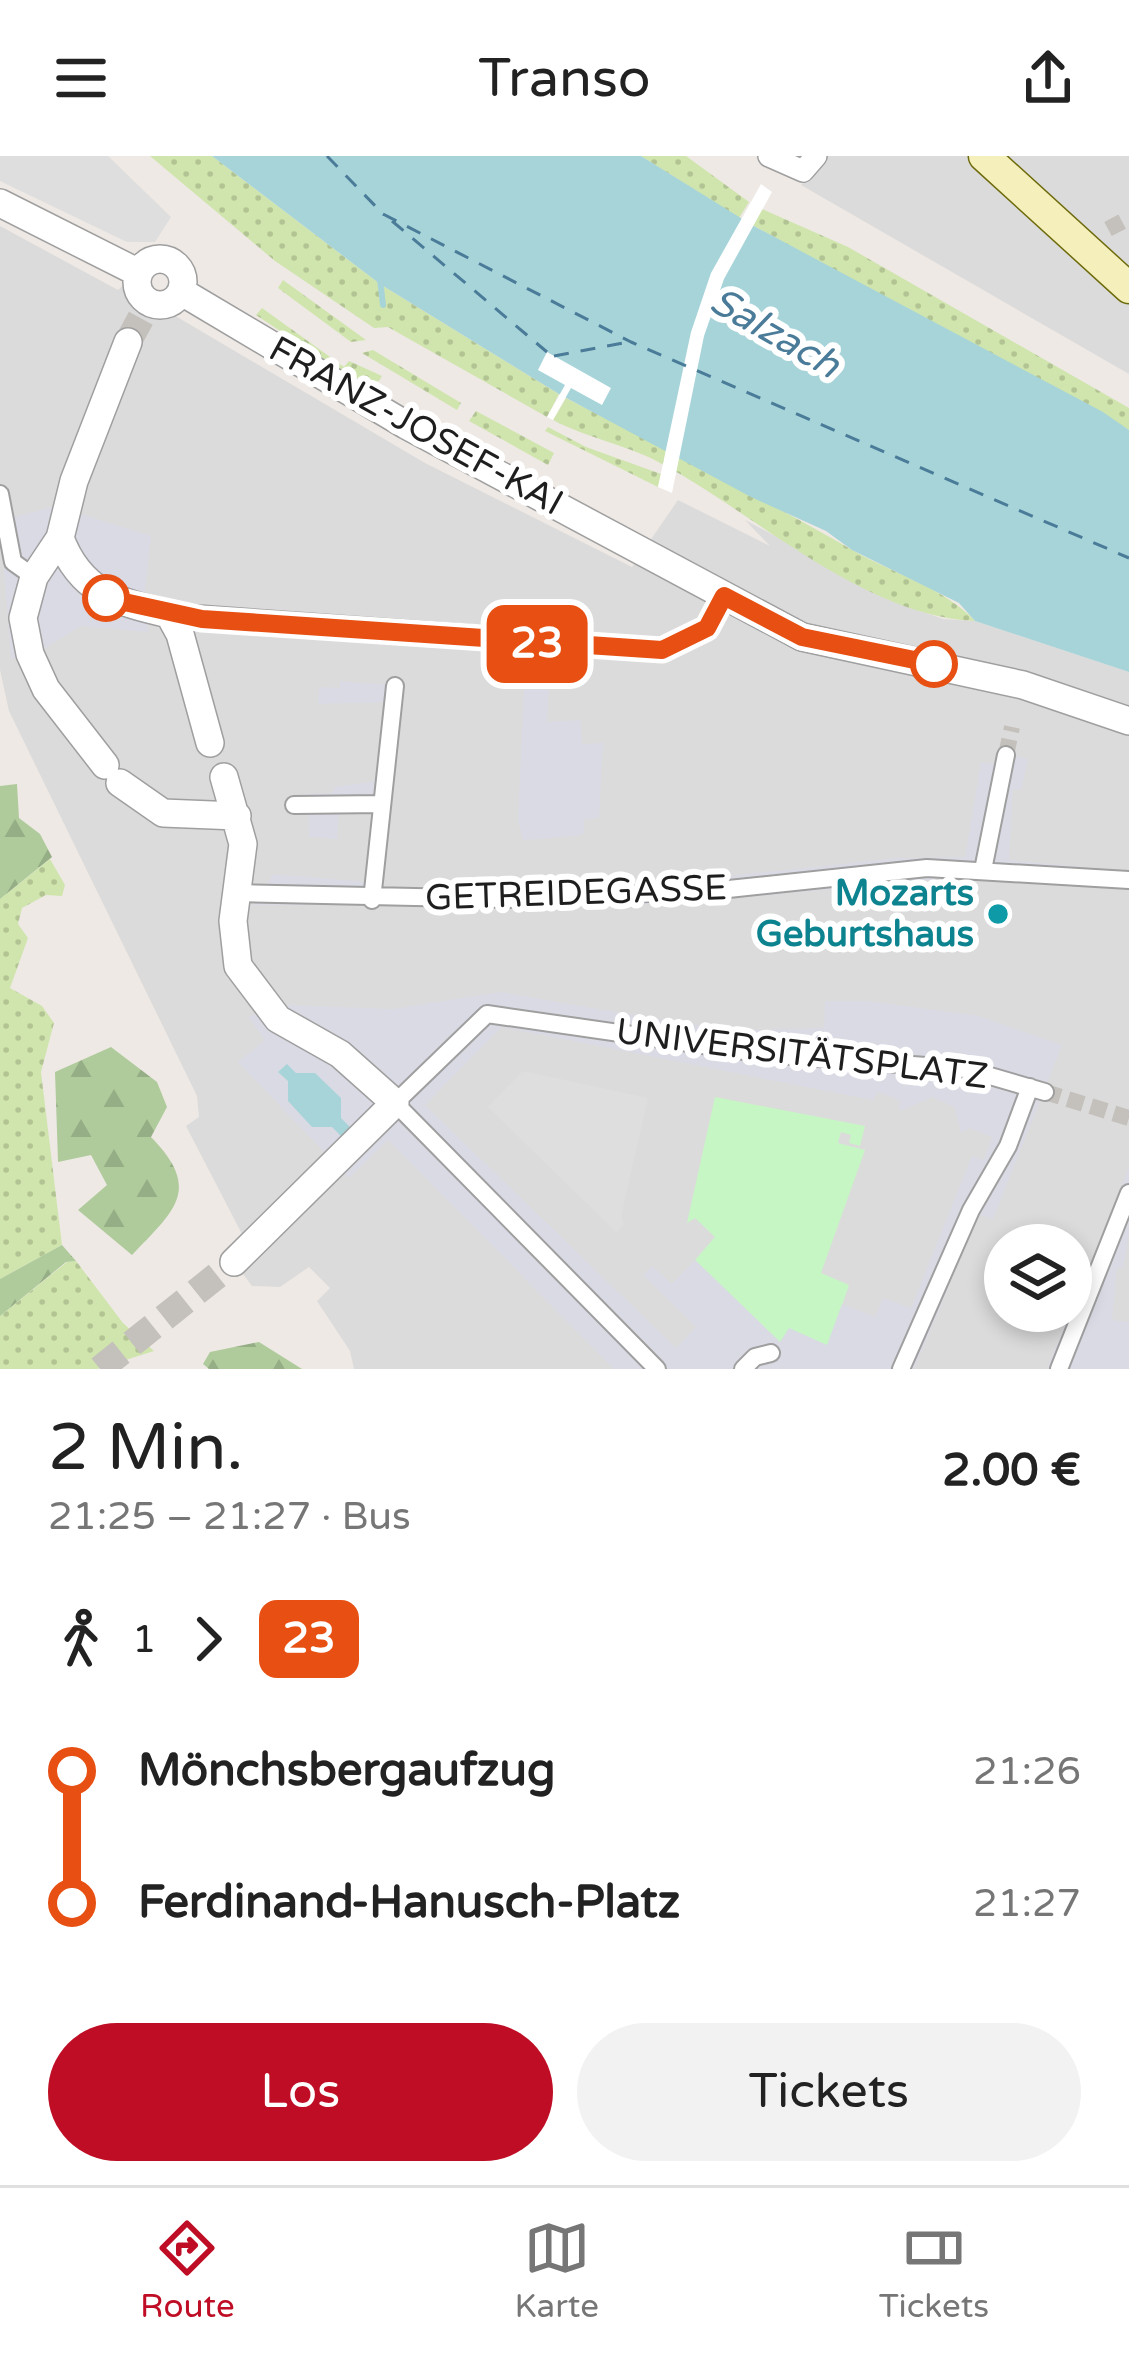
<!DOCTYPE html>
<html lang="de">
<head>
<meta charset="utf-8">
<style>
  :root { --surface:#fff; --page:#f2f2f2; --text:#222; --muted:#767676; --line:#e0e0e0; --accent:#be0d24 }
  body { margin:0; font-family:"Varela Round",sans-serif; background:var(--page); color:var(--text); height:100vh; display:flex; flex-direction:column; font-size:45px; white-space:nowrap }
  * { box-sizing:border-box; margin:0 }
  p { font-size:39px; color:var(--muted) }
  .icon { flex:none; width:66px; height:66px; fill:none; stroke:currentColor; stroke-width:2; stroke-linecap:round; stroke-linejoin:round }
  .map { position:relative; height:1213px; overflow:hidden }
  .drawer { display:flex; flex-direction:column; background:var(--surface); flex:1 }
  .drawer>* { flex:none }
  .badge { padding:0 24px; border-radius:18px; font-size:42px; line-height:78px }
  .tools { position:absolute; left:984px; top:1068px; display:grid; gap:24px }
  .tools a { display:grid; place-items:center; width:108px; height:108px; border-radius:50%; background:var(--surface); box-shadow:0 6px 18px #0003; font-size:60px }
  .map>.badge { position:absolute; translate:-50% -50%; box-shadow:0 0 0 6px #fff }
  .legs { display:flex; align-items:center; gap:18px; height:132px; padding:0 48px; font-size:39px }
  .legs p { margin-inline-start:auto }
  .summary { display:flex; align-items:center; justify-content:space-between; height:204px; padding:0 48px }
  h1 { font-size:66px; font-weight:600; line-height:90px }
  .primary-button { display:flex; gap:24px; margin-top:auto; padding:24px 48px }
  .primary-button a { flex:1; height:138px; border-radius:72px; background:var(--accent); color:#fff; font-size:48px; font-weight:600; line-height:138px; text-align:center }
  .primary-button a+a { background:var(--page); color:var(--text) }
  ul { padding:0 48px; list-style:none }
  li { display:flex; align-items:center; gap:42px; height:132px; font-size:45px }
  li i { display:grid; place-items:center; width:18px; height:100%; margin:0 15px; background:currentColor }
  li i::after { content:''; width:30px; height:30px; margin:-15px; border:9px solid; border-radius:50%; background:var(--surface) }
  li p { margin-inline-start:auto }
  li:first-child i { background:linear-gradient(#0000 50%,currentColor 0) }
  li:last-child i { background:linear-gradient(currentColor 50%,#0000 0) }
  header { display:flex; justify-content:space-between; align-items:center; height:156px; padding:0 48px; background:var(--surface); font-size:54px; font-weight:600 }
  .dock { display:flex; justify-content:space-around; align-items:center; height:168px; border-top:3px solid var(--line); background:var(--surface); font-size:33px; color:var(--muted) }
  .dock a { display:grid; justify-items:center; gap:6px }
  .dock .selected { color:var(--accent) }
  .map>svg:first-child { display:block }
</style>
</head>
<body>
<header><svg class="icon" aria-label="menu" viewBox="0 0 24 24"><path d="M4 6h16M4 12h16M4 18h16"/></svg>Transo<svg class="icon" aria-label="share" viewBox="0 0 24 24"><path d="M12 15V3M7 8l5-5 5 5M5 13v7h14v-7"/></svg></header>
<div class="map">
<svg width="1129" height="1213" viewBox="0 0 1129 1213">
  <defs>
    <pattern id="grass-dots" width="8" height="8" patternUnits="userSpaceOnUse" patternTransform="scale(3)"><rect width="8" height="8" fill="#d0e5ad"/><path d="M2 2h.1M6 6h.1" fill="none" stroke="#b2c494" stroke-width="1.8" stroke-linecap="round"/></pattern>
    <pattern id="forest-firs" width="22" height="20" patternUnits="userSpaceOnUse" patternTransform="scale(3)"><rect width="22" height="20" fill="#afcb9b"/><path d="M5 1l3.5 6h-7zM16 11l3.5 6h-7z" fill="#96ae85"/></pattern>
  </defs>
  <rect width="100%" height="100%" fill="#eee9e4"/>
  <path fill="#dcdbdb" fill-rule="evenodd" d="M827,0h302v218l-328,-189z
    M0,70l118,64 5,-5 302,178 207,104 46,-67 92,46 -25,-26 165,87 33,12 32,2 154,51v697h-775l-4,-18 -33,-50 13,-13 -21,-21 -29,20 -28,-1 -18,-24 9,-26 -57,-110 13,-9 -2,-21 -188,-385 -9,-41zM1005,1089h66v66h-66z"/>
  <path fill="url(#grass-dots)" d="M150,0h62l168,128 179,110 -12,23 -159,-90 -14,1 -99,-67z
    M641,0h45l63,46 -10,16z
    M762,53l86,38 281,161v22l-377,-205z
    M283,124l83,60 -15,2 -73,-54z
    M262,152l82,59 5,-6 33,15 -3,5 -22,1 -101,-67z
    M373,194l88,53 -4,7 -95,-57z
    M566,242c96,50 195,99 288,153 40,23 89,36 121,70 -111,-5 -217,-105 -311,-156 -35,-20 -75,-26 -111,-45z
    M476,255l78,42 -6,12 -79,-44z
    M548,271l38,20 75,27 -3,13 -113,-56z
    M50,703l15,26 -3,11 -16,-1 -24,13 -4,16 10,14 -18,50 32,18 12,17 -13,49 21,173 -62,34v-380z
    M76,1105l47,62 31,28 -57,18h-97v-53l67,-54z"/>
  <path fill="url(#forest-firs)" d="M17,628l2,34 21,16 12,23 -52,42v-113z
    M111,891l46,35 10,25 -16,30c52,53 23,74 -19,118l-54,-45 29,-25 -16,-30 -33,7 -3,-90z
    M62,1089l14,16 -10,1 -66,54v-37z
    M259,1186l43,27h-93l-6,-5 7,-12z"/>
  <path fill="#c6f6c4" d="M715,941l150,29 -5,20 -11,-3 2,-8 -10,-3 -3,11 27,7 -44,123 28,12 -21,60 -47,-2 -86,-83 20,-23 -20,-19 -8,5z"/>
  <path fill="#dedede" d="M0,0h108l63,61 -16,25h-28l-127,-61z
    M523,915l125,27 -27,118 3,7 -7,10 -129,-126z"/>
  <path fill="#d9dae4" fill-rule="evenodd" d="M55,350l96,30 -8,72 6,24 -68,-6 -39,24 -31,9 -11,-138z
    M525,510l25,2 -3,54 34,-2 1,24 21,-1 -4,75 -15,1v14l-7,3 -54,4 -5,-20z
    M340,525l62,5 -22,203 275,-5 243,-26 67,-1 16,-95 14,2 5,-11 28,6 -7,31 -8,-1 -4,71 120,11v18l-177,-11 -279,26 -420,1 20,-31 94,8 4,-69 -32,-2 -2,28 -28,-2v-22h-14l-4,-20 42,-2 1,-6 51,-7 4,-78 -71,2 1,-17 21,1z
    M501,836l183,32 73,6 67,-2 1,-27h43l111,15 83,29 -69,174 -14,-4 -65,154h-300l-226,-229 -39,38 -111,-116 27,-22 -17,-23 39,-12 105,4zM502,871l371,73 5,-8 23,9 -3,8 5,1 29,-13 22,10 7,26 8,-5 23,9 -8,23 -12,-4 -61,152 -28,-10 -8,19 -33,-13 -15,41 -38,-17 -9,14 -85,-82 -23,24 -20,-18 -9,9 53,52 -20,21 -251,-243z
    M1129,1011v68l-6,33h-6l-5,52 17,2v47h-82z"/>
  <path fill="#a7d4d9" d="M212,0h429l111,69 351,187 26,18v242l-154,-51 -16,-18 -107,-53 -26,-19 -75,-34 -192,-103 -179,-110z
    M287,908l9,9h19l26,25v20l9,9 -9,9 -9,-9h-20l-24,-26v-20l-10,-9z"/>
  <path fill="#fff" d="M761,28l11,8 -48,87 -20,57 -32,157 -14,-6 33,-155 20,-59z
    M547,196l64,36 -9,17 -31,-17 -18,32 -6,-3 18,-32 -27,-15z"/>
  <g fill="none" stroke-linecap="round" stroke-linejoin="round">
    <path stroke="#a7d4d9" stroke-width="6" d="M380,123l3,26"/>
    <path stroke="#4a7b98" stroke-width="3" stroke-dasharray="15 12" stroke-linecap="butt" d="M327,0l57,59
      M383,58l248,128 498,216
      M392,65l155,131
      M554,200l75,-14"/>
    <path stroke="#c4c0bc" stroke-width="16" stroke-dasharray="16 8" stroke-linecap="butt" d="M1108,73l21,-11
      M1006,599l6,-28
      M1045,936l84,26"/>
    <path stroke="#c4c0bc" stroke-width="27" stroke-dasharray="27 14" stroke-linecap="butt" d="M128,186l21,-39
      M100,1213l134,-107"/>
    <g stroke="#9f9f9f" stroke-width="20">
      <path id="pedestrian" d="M0,338l13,68 21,15
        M294,649l88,-1
        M983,714l23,-115
        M237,737l270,6 212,-9 208,-22 202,12
        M372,744l23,-214
        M657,1213l-262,-266 92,-89 278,40 201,15 79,23
        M743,1213l12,-12 16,-4
        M901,1213l70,-159 37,-64 22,-59
        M1059,1213l70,-176"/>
    </g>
    <g stroke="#9f9f9f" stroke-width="24">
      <path id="minor" d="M769,0l34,15 13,-15
        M169,458l494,36 44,-22 17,-32"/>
    </g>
    <g stroke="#9f9f9f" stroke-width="30">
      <path id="tertiary" d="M0,47l139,70
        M137 126a23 23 0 1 1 46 0a23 23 0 1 1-46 0Z
        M182,136l224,133 396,212 221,48 106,36
        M60,382c20,54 57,64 109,76l11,20 30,109
        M105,609l-59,-76 -16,-35 -7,-36 11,-41 26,-39 14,-57 54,-139
        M224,621l19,67 -10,77 5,45 40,53 62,35 55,49 -161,159
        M120,627l43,30 74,3"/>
    </g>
    <g stroke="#6d6b0c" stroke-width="33">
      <path id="secondary" d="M984,0l145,132"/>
    </g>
    <use href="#pedestrian" stroke="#fff" stroke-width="16"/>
    <use href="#minor" stroke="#fff" stroke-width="21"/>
    <use href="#tertiary" stroke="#fff" stroke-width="27"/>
    <use href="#secondary" stroke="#f5f0bb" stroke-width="30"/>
  </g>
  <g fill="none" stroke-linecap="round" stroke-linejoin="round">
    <g stroke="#fff" stroke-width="27">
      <path id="line-1" d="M106,442l96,21 460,31 45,-22 17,-32 78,41 132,27"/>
    </g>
    <use href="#line-1" stroke="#e75012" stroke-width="18"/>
  </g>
  <g fill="#fff" stroke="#e75012" stroke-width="6">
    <circle cx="106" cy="442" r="21"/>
    <circle cx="934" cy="508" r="21"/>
  </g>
  <circle fill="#0f9aa8" stroke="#fff" stroke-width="4.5" cx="998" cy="758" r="12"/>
  <g text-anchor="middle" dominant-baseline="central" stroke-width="12" stroke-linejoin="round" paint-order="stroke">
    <g font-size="36" fill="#1e1e1e" stroke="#fff">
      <text transform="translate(416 270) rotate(29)">FRANZ-JOSEF-KAI</text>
      <text transform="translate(576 737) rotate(-2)">GETREIDEGASSE</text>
      <text transform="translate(802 898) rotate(7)">UNIVERSITÄTSPLATZ</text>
    </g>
    <g font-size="36" font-weight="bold" fill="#0d838f" stroke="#fff" text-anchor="end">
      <text x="974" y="737">Mozarts<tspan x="974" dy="41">Geburtshaus</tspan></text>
    </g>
    <g font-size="39" font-style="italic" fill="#4a7b98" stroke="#fff">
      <text transform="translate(775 177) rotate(30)">Salzach</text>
    </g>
  </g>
</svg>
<div class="tools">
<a><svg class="icon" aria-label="layers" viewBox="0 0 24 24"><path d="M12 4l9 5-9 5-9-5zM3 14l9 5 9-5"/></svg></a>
</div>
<b class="badge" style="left:537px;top:488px;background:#e75012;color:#fff">23</b>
</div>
<section class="drawer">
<div class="summary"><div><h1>2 Min.</h1><p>21:25 – 21:27 · Bus</p></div><b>2.00 €</b></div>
<div class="legs"><svg class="icon" aria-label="walk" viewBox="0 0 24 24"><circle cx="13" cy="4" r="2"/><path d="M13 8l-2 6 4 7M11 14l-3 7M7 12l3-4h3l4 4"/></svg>1<svg class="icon" aria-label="forward" viewBox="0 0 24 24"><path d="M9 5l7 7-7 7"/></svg><b class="badge" style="background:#e75012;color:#fff">23</b></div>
<ul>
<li><i style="color:#e75012"></i><b>Mönchsbergaufzug</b><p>21:26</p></li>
<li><i style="color:#e75012"></i><b>Ferdinand-Hanusch-Platz</b><p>21:27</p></li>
</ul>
<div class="primary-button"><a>Los</a><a>Tickets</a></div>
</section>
<nav class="dock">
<a class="selected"><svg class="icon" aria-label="directions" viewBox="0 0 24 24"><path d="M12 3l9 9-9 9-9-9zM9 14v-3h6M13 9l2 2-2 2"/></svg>Route</a>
<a><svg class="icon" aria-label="map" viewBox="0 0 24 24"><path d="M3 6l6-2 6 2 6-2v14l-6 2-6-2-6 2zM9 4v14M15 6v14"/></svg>Karte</a>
<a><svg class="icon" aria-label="tickets" viewBox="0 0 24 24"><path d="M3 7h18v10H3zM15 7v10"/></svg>Tickets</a>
</nav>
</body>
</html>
